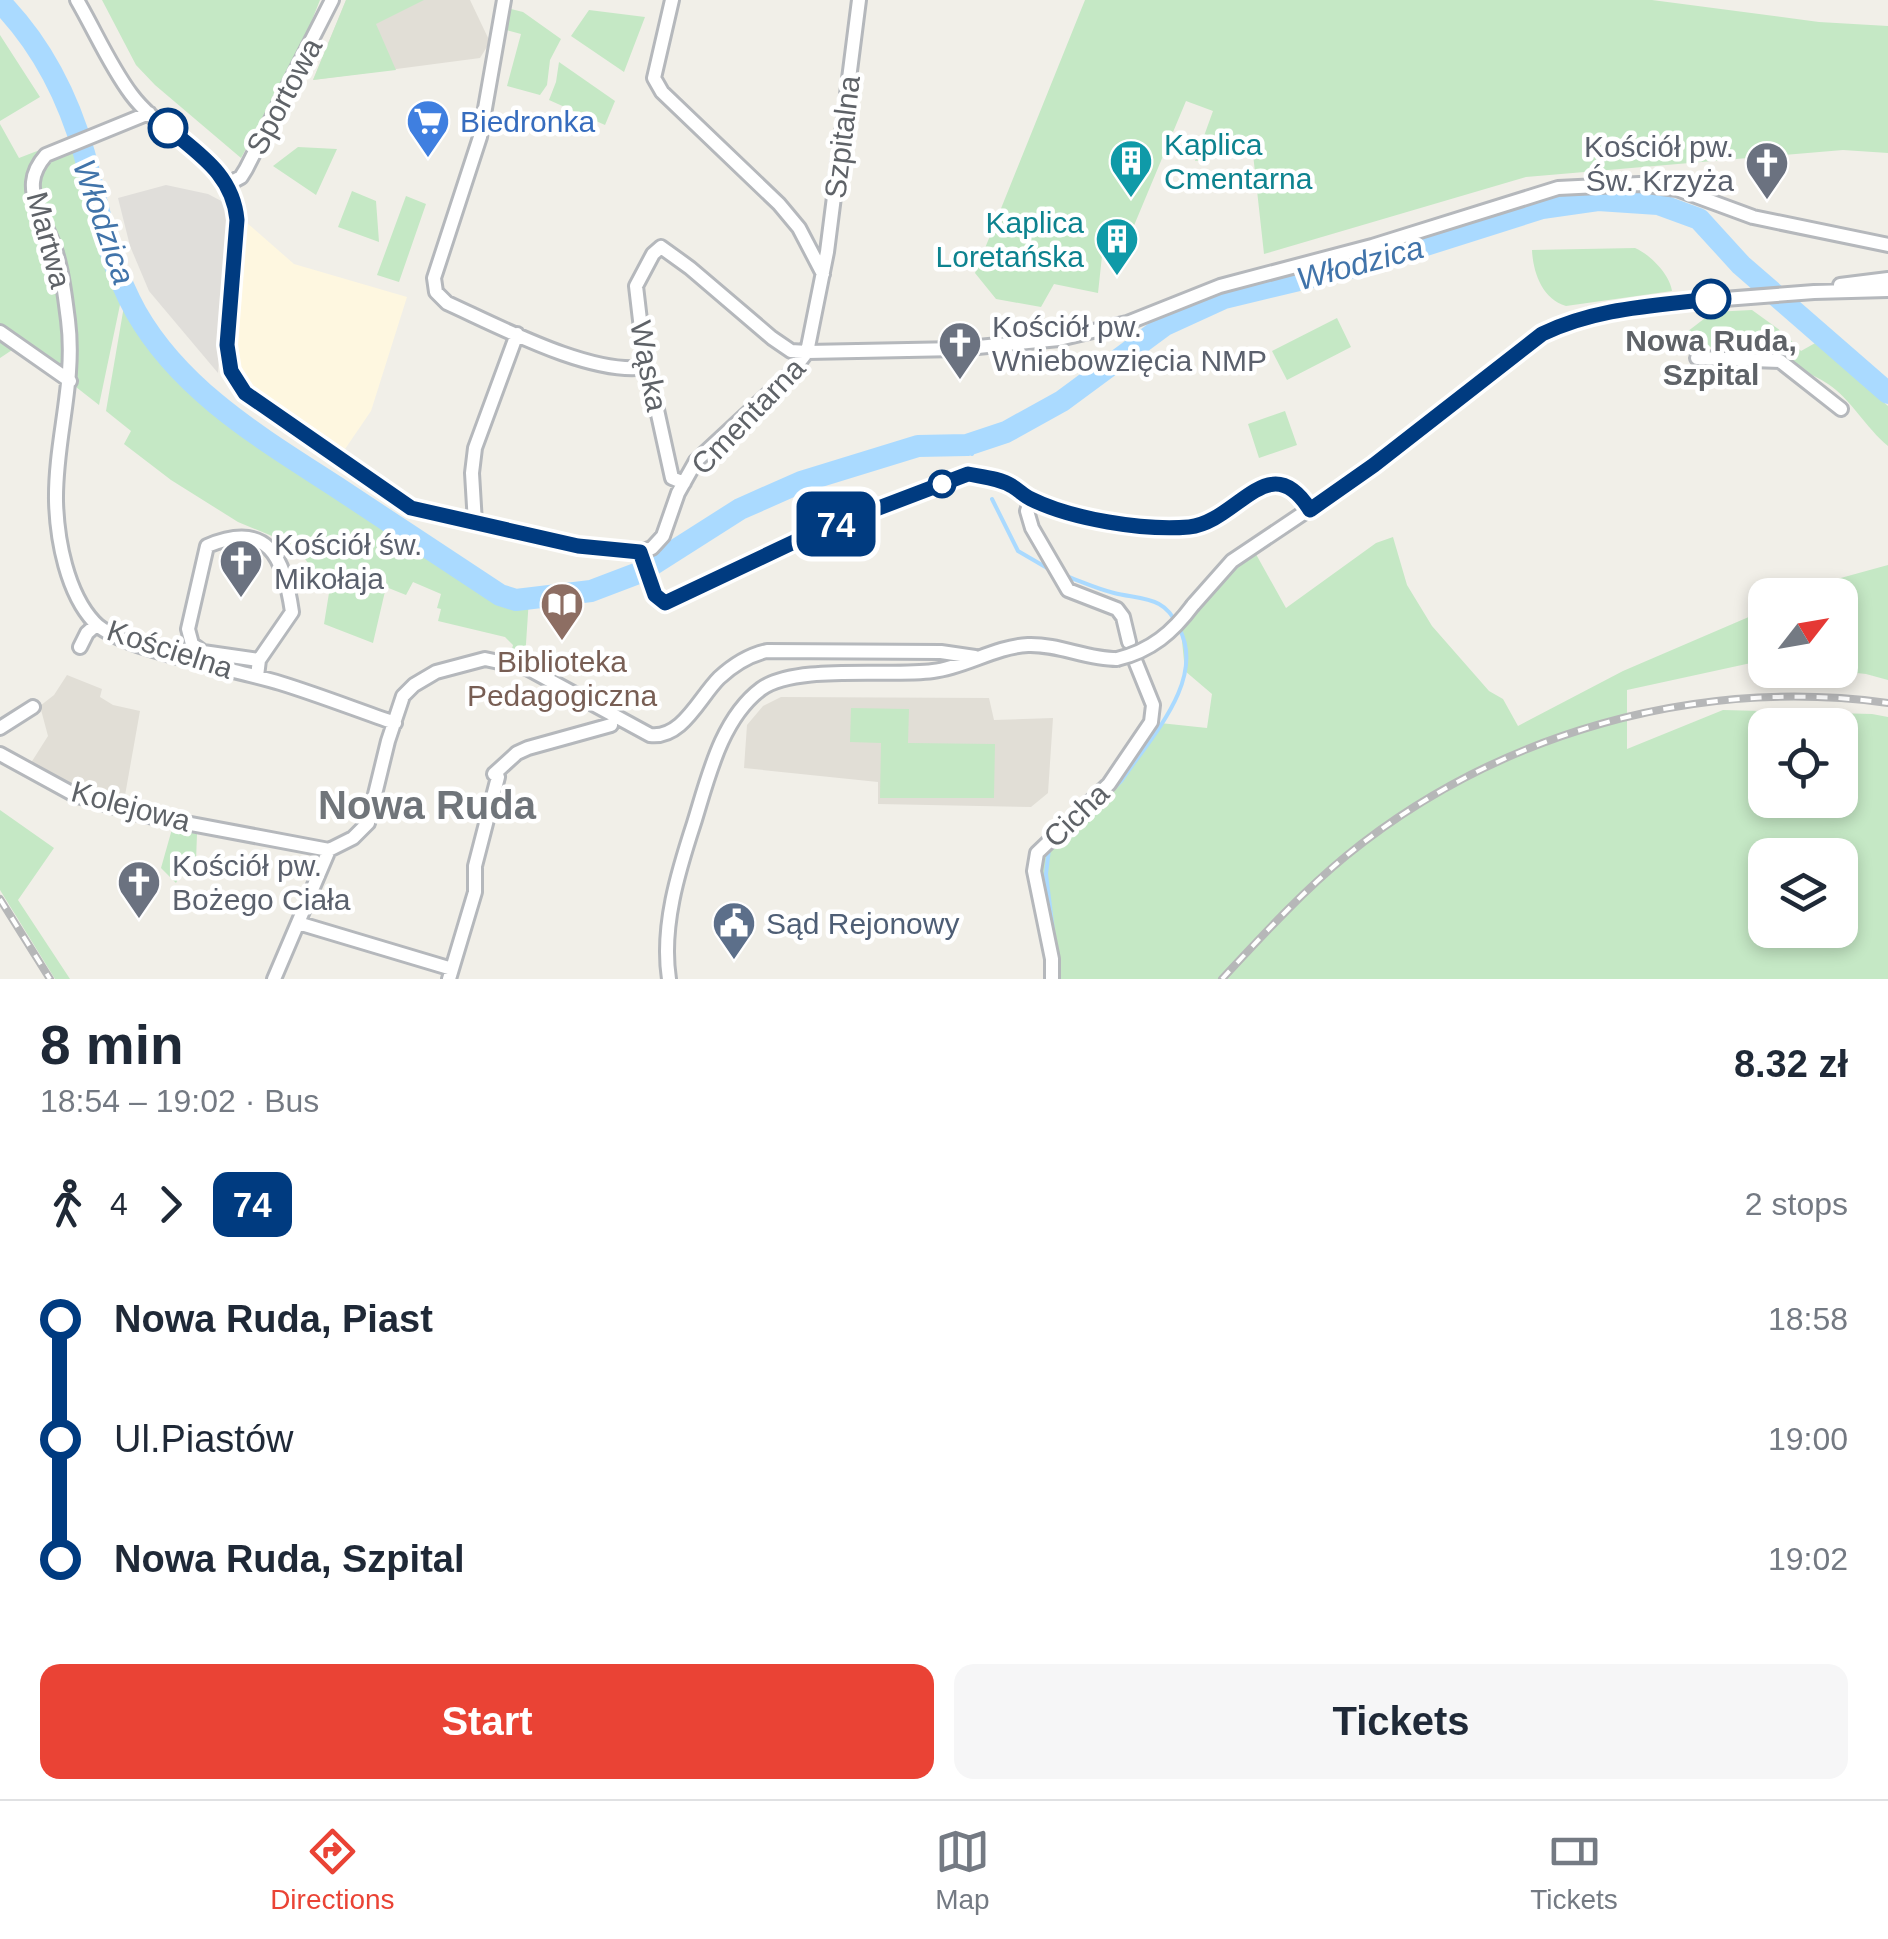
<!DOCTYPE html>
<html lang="en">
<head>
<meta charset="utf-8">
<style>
  :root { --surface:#fff; --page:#f6f6f7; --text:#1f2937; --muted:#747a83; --line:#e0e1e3; --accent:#ea4335 }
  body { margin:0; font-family:Helvetica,sans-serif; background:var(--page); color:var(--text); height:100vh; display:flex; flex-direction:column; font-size:38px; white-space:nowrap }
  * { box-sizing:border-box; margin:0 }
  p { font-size:32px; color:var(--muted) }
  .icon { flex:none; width:55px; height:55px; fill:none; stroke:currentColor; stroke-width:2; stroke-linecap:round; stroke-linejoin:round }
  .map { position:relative; height:979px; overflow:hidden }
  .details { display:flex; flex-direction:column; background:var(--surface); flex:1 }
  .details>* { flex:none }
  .badge { padding:0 20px; border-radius:15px; font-size:35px; line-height:65px }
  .needle { width:65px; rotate:59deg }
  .fabs { position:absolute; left:1748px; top:578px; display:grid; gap:20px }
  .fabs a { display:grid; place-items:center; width:110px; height:110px; border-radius:20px; background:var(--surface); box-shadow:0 5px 15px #0003; font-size:50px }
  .map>.badge { position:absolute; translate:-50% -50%; box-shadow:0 0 0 5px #fff }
  .legs { display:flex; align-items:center; gap:15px; height:110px; padding:0 40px; font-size:32px }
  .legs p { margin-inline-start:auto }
  .overview { display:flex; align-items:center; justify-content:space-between; height:170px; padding:0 40px }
  h1 { font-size:55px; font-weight:600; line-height:75px }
  .cta { display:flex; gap:20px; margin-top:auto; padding:20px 40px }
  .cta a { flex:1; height:115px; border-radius:20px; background:var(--accent); color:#fff; font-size:40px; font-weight:600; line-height:115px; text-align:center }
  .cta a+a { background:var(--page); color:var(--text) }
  ul { padding:0 40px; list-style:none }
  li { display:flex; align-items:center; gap:35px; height:120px; font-size:38px }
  li i { display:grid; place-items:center; width:15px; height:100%; margin:0 12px; background:currentColor }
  li i::after { content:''; width:25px; height:25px; margin:-12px; border:8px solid; border-radius:50%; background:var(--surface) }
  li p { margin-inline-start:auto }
  li:first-child i { background:linear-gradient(#0000 50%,currentColor 0) }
  li:last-child i { background:linear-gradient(currentColor 50%,#0000 0) }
  .dock { display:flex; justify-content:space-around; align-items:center; height:140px; border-top:2px solid var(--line); background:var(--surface); font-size:28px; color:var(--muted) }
  .dock a { display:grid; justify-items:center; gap:5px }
  .dock .current { color:var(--accent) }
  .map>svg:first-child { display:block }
</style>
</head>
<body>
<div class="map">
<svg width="1888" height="979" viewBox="0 0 1888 979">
  <rect width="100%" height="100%" fill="#f1efe8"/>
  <path fill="#fef7e0" d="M231,209l63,55 113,33 -36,114 -28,41 -95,-64 -9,-20 -5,-25z"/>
  <path fill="#e0deda" d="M166,185l42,9 21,11 -11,168 -69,-82 -19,-45 -12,-48z"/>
  <path fill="#e1ded6" d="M346,0h124l20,42 -10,16 -167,22z
    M67,675l35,14 -2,8 13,8 27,6 -16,90 -50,-14 -45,-21 19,-30 -8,-30 14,-11z
    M781,697l208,1 5,22 59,-2 -5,75 -17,14 -153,-3v-22l-134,-14 3,-43 16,-19z"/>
  <path fill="#c5e8c5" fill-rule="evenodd" d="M102,0h218l-19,48 -60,110 -86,-73 -19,-20z
    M346,0h78l-48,24 20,46 -83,10z
    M1085,0h567l167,22 69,4v127l-45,-3 -317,27 -262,77 -11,-100 -58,7 18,-50 -27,-10 -66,158 -18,-3 -4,37 -44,-9 -13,23 -45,-8 -21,-26z
    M507,8l16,4 38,27 -11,21 -3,25 -7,10 -33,-9 14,-52 -18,-5z
    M589,10l56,7 -21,55 -53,-36z
    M0,35l40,62 -40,24z
    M559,62l56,39 -10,24 -56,-25 7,-18z
    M0,124l19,34 57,-22 7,15 24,97 30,65 45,61 59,50 259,171 16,5 13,-2 -4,61 -14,-6 2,-8 -8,-8 -67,-16 3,-12 -4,-1 4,-14 -28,-12 -7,13 -20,-8 -13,56 -49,-19 5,-31 -33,-47 -58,-24 -67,-42 -47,-36 7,-13 -25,-20 18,-105 -3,-6 -22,105 -78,-61 -21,14z
    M298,147l39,2 -21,46 -43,-29z
    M352,191l24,10 3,41 -41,-15z
    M406,196l20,8 -27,78 -22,-7z
    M1635,248c16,7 35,27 37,43l-106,15c-24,-7 -33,-34 -34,-56z
    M1752,310l33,24 16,17 16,-9 71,64v40c-22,-18 -37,-47 -60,-62 -45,-29 -100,-29 -149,-46l34,-26z
    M1337,318l14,29 -64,33 -15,-29z
    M1285,411l12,34 -38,13 -11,-34z
    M1393,537l14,48 25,41 57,65 14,8 15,27 105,-55 142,-61v54l-14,-1 -124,27v59l96,-39 149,4 16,3v262h-836l-15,-126 123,-130 47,5 5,-34 -27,-23 -4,-40 12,-26 59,-58 34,61 90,-65zM1765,725h75v75h-75zM1765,855h75v75h-75z
    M1888,565v115l-22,-6 -38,-4h12v-75h-41l38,-16z
    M851,708l58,1 -1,34 87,1 -1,54h-114l1,-55 -31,-1z
    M0,810l54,38 -36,52 52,79h-15l-55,-89z
    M172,829l25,5 -1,27 -10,2 -10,20 -15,-15z"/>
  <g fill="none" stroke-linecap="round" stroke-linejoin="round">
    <path stroke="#aadaff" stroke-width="4" d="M967,445l5,9
      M992,499l26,52 36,21
      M1063,575c17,6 34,14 51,18 15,4 33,4 45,11 11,6 14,14 20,24 28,52 -30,111 -57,152l-8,8
      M1049,849l-3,25 13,105"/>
    <path stroke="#aadaff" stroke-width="22" d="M0,2c41,42 68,95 84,151 15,55 24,109 52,159 45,79 125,126 199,174 55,36 110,73 165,109l16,5 75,-9 50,-19 99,-63 61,-27 117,-36 49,-1 39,-13 56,-31 103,-76 59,-27 142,-34 176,-56 56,-8 60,4 41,15 42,46 147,128"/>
    <g stroke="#b5b8bc" stroke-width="18">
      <path id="minor" d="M77,0c18,31 33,66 54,94 34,46 100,63 106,126l-10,125 4,26 14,22 166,114 167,39 62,6 12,-4 11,-12 15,-43 18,-32 94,-87 17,-22
        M504,0l-24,137 -46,141 2,14 11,11c51,23 146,74 200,64
        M672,0l-18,78 8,14 117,112 20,24 24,46
        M149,113l-103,42c-7,8 -12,16 -13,27 -2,24 17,48 23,71 7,22 9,45 12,67 8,63 -13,119 -12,181 1,39 11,92 38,121 25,28 146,48 186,61 39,12 77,27 115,40
        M228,184l13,-7 5,-8 86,-169
        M1840,285l48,-6
        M0,332l70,49
        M807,352l20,-100 32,-252
        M1697,358l83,3 61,48
        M684,483l-12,-5 -29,-132 -7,-60 17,-32 8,-7 29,21 82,70 19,13 16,1 151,-3 101,-10 68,-16 93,-37 152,-40 186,-58 81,-4 38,5 76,28 135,28
        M1031,499l-4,12 5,17 36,62 49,19 6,8 6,25
        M475,523l-3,-50 3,-25 42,-114
        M640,552l15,43 10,8 148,-70 155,-59c15,2 31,4 44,12 7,4 12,10 19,13 40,20 113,32 157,28 49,-5 81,-82 122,-17
        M1193,605l39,-44 143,-96 141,-113 42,-26 32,-11 57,-10 167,-13 74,-2
        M80,647l7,-14 9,-8
        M257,676l2,-16 33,-48c-8,-55 -24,-92 -85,-66l-19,83 4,15 11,8 56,8
        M0,728l33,-21
        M0,754l75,41 68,20 186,35
        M298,923l154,46
        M274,979l55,-129 24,-12 15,-15 20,-82 15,-45 11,-11 22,-13 49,-13 42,9 123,67c32,4 49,-37 69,-57 14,-13 30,-23 48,-27l174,1 34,5
        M449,979l26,-87v-26l23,-89 -4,-3 23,-21 11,-5 83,-23
        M669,979c-8,-52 9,-107 25,-156 14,-45 27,-104 67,-134 34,-25 128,-12 172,-18 33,-4 61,-24 95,-26 31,-1 58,14 89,14
        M1052,979v-20l-18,-88 3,-18 72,-69 42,-62 2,-17 -17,-42"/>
    </g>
    <use href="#minor" stroke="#fff" stroke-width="12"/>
    <g stroke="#b6b7b8" stroke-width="8">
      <path id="rail" d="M0,899l50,80
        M1222,979c40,-43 79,-86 124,-123 151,-123 350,-179 542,-153"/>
    </g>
    <use href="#rail" stroke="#fff" stroke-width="4" stroke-dasharray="11" stroke-linecap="butt"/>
    <g stroke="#b5b8bc" stroke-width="18" stroke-linecap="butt">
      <path id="minor-bridge" d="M1117,659c34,-8 56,-27 76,-54"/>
    </g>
    <use href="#minor-bridge" stroke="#fff" stroke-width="12"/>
  </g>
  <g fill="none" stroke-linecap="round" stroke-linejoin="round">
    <g stroke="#fff" stroke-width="22">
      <path id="line-1" d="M168,128c32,27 65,47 69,92l-10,125 4,26 14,22 166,115 167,38 62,6 15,43 10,8 148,-70 155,-59c15,3 31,4 44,12 7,4 12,10 19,13 40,20 113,32 158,28 49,-5 80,-82 121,-17l64,-45 168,-131c54,-26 111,-28 169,-35"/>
    </g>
    <use href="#line-1" stroke="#003b80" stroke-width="15"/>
  </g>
  <defs>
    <g id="supermarket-pin" transform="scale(2.25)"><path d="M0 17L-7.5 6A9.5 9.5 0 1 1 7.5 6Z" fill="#3f7fe0" stroke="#fff"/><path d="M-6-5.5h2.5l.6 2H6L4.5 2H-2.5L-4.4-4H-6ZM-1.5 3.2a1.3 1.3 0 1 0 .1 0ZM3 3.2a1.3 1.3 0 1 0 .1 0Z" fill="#fff"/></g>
    <g id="building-pin" transform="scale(2.25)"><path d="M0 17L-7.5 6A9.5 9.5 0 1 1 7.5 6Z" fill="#0f9aa8" stroke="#fff"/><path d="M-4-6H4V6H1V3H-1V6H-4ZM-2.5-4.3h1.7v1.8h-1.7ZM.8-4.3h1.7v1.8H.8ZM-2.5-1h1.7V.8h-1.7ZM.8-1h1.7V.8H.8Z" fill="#fff"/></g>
    <g id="church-pin" transform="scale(2.25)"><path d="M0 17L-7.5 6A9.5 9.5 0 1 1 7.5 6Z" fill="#6b7280" stroke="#fff"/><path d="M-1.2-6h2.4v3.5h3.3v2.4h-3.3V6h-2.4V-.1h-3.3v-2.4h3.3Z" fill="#fff"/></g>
    <g id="library-pin" transform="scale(2.25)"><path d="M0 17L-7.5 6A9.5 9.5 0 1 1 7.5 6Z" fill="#8d6e63" stroke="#fff"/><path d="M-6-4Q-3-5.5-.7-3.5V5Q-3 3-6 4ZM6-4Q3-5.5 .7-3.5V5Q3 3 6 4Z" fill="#fff"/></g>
    <g id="civic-pin" transform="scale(2.25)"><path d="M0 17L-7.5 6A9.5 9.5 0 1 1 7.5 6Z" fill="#5c6f8a" stroke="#fff"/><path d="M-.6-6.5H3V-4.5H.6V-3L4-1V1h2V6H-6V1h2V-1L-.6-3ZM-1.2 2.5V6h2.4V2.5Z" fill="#fff"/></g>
  </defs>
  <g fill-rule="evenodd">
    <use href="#supermarket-pin" x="428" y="121"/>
    <use href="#building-pin" x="1131" y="161"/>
    <use href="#church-pin" x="1767" y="163"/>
    <use href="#building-pin" x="1117" y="239"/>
    <use href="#church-pin" x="960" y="343"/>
    <use href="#church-pin" x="241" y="561"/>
    <use href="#library-pin" x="562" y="604"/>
    <use href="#church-pin" x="139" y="882"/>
    <use href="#civic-pin" x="734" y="923"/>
  </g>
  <g fill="#fff" stroke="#003b80" stroke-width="5">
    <circle cx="168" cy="128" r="18"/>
    <circle cx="1711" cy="299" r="18"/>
    <circle cx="942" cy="484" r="12"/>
  </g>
  <g text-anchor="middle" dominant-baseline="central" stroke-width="9" stroke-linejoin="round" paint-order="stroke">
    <g font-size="30" fill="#5f6368" stroke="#fff">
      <text transform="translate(284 96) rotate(-62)">Sportowa</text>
      <text transform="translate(842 137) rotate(-83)">Szpitalna</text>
      <text transform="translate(49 240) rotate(75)">Martwa</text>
      <text transform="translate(649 366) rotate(79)">Wąska</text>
      <text transform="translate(748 416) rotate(-46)">Cmentarna</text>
      <text transform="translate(170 649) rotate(18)">Kościelna</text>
      <text transform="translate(131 806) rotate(15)">Kolejowa</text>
      <text transform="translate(1076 815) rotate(-44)">Cicha</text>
    </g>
    <g font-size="30" fill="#366cbe" stroke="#fff" text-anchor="start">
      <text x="460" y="121">Biedronka</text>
    </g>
    <g font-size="30" fill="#0d838f" stroke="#fff" text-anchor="start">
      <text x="1164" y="144">Kaplica<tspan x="1164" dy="34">Cmentarna</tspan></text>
      <text x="1084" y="222" text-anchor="end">Kaplica<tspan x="1084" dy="34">Loretańska</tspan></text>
    </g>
    <g font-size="30" fill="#5b616d" stroke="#fff" text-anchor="start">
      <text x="1734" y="146" text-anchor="end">Kościół pw.<tspan x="1734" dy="34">Św. Krzyża</tspan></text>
      <text x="992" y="326">Kościół pw.<tspan x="992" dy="34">Wniebowzięcia NMP</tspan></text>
      <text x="274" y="544">Kościół św.<tspan x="274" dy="34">Mikołaja</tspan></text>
      <text x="172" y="865">Kościół pw.<tspan x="172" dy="34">Bożego Ciała</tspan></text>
    </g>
    <g font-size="30" font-weight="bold" fill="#5f6368" stroke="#fff">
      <text x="1711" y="340">Nowa Ruda,<tspan x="1711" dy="34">Szpital</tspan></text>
    </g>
    <g font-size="30" fill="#785e54" stroke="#fff">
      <text x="562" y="661">Biblioteka<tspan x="562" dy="34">Pedagogiczna</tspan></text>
    </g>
    <g font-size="30" fill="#4e5e75" stroke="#fff" text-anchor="start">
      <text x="766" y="923">Sąd Rejonowy</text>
    </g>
    <g font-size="32" font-style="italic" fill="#4174aa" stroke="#fff">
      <text transform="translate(104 222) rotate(71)">Włodzica</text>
      <text transform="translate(1360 263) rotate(-15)">Włodzica</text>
    </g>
    <g font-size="40" font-weight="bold" fill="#70757a" stroke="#fff">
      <text x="427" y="805">Nowa Ruda</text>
    </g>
  </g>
</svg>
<div class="fabs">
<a><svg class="needle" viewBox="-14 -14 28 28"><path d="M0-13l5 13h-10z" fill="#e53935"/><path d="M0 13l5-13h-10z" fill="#747a83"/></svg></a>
<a><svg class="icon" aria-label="locate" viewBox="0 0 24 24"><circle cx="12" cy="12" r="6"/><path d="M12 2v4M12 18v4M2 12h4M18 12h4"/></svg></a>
<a><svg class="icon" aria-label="layers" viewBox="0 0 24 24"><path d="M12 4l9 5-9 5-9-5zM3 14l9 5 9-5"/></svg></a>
</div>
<b class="badge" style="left:836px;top:524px;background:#003b80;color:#fff">74</b>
</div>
<section class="details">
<div class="overview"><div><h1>8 min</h1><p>18:54 – 19:02 · Bus</p></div><b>8.32 zł</b></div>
<div class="legs"><svg class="icon" aria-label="walk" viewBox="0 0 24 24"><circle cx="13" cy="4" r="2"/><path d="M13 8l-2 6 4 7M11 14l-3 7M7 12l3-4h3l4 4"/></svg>4<svg class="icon" aria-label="forward" viewBox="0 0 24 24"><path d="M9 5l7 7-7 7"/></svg><b class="badge" style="background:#003b80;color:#fff">74</b><p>2 stops</p></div>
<ul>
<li><i style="color:#003b80"></i><b>Nowa Ruda, Piast</b><p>18:58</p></li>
<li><i style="color:#003b80"></i><span>Ul.Piastów</span><p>19:00</p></li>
<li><i style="color:#003b80"></i><b>Nowa Ruda, Szpital</b><p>19:02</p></li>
</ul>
<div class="cta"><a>Start</a><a>Tickets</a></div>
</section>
<nav class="dock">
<a class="current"><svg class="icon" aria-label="directions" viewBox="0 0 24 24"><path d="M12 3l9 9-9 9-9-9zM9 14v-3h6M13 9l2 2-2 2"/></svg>Directions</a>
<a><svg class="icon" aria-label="map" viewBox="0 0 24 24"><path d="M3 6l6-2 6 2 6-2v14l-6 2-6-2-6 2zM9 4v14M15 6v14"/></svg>Map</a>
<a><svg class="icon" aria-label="tickets" viewBox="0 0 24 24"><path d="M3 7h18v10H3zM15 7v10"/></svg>Tickets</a>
</nav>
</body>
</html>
